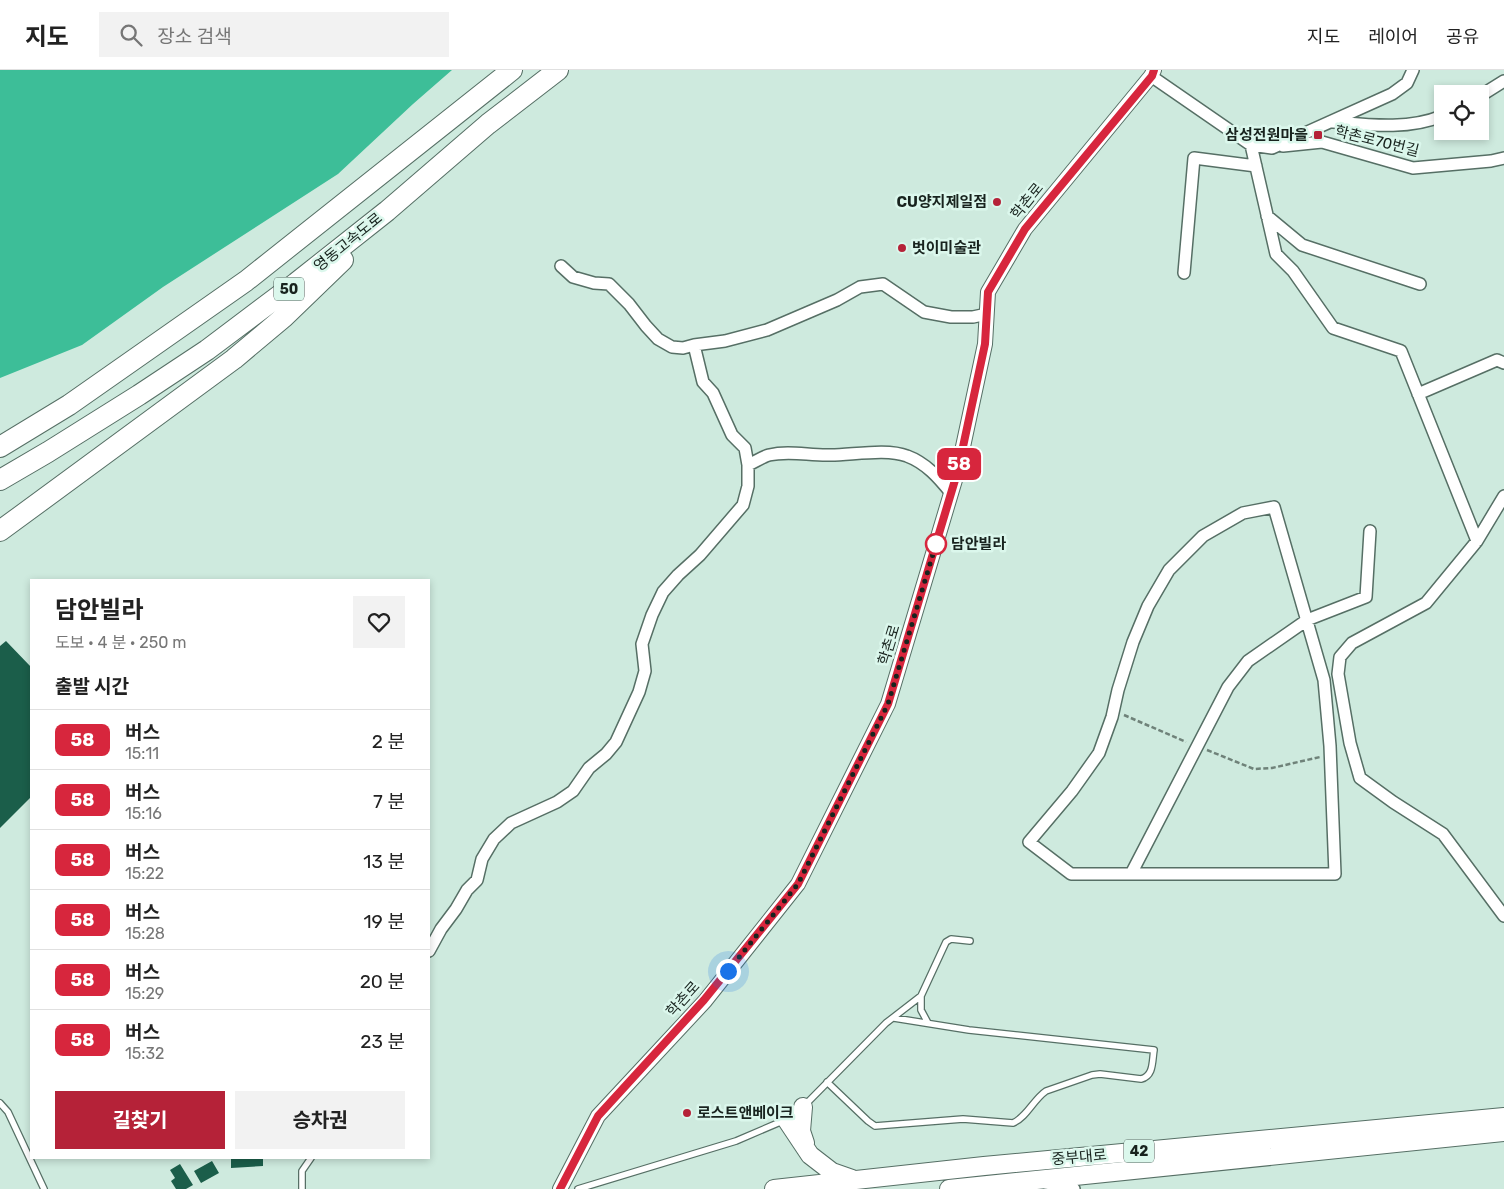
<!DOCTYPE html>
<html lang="ko">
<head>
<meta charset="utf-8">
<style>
  :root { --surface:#fff; --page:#f2f2f2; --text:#222; --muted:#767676; --line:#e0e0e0; --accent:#b52238 }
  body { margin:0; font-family:Rubik,"Noto Sans KR",sans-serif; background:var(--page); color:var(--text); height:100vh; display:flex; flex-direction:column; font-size:19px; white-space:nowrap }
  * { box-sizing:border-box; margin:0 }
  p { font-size:16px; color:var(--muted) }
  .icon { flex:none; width:28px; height:28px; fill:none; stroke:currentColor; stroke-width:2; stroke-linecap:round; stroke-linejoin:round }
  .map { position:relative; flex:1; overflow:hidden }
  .sheet { position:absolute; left:30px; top:509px; width:400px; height:580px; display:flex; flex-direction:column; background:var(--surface); border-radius:0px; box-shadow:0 2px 8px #0003 }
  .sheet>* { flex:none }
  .badge { padding:0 10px; border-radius:8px; font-size:18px; line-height:32px }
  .fabs { position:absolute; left:1434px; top:15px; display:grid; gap:10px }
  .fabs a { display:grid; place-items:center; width:55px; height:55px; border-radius:0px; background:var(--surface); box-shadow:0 2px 8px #0003; font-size:25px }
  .you { position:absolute; width:25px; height:25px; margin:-12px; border:4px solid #fff; border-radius:50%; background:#1a73e8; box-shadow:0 0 0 8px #1a73e833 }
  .map>.badge { position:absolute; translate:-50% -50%; box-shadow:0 0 0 2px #fff }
  h2 { padding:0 25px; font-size:19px; line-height:45px }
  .round { display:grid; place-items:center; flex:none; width:52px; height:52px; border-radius:0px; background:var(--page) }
  .overview { display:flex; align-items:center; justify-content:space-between; height:85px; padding:0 25px }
  h1 { font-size:24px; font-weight:700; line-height:38px }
  .primary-button { display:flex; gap:10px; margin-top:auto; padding:10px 25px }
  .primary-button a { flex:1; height:58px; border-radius:0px; background:var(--accent); color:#fff; font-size:20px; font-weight:700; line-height:58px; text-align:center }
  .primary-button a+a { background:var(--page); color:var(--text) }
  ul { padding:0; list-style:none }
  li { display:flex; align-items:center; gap:15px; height:60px; padding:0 25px; border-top:1px solid var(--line) }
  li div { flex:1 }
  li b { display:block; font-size:19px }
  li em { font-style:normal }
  li .badge { min-width:55px; font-weight:700; text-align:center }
  header { display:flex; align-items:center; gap:30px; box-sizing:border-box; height:70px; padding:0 25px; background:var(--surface); border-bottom:1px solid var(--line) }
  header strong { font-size:24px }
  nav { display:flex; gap:28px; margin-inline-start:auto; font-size:18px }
  .search { width:350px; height:45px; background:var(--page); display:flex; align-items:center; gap:12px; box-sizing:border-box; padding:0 18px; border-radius:0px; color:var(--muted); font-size:19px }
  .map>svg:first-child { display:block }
</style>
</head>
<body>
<header>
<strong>지도</strong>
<div class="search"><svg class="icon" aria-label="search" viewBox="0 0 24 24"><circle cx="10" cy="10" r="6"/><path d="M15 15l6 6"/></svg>장소 검색</div>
<nav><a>지도</a><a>레이어</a><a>공유</a></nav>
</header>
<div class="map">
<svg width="1504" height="1119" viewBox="0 0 1504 1119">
  <rect width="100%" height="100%" fill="#ceeade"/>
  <path fill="#3dbe98" d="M0,0h452l-39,34 -75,70 -175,113 -81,58 -82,33z"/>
  <path fill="#1b5e4a" d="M6,571l25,26v130l-31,31v-182z
    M231,1088h32v8l-32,2z
    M212,1091l7,12 -18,10 -7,-12z
    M180,1094l13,21 -7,4h-10l-5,-8 4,-3 -5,-8z"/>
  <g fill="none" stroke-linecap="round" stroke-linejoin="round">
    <g stroke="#566f65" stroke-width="8">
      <path id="service" d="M921,926v14l7,13
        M827,1012l41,39 7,5 88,-7 50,4c14,-6 20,-23 33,-32l46,-16 8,-1 41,5c13,-3 11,-18 13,-29l-185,-20 -75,-12
        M0,1033l8,9 36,77
        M804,1036l82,-83 35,-27 25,-54 5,-3 19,2
        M302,1119v-18l9,-13
        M578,1119l158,-48 49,-21"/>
    </g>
    <g stroke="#566f65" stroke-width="14">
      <path id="minor" d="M1151,6l100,69 21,3 120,-54 15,-11 6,-13
        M1480,26l24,-15
        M1333,52c36,3 75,8 109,-6
        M1251,75l25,109 17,17 40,57 68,23 76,190
        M1283,76l39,-4 91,26 78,-7 13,-3
        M1267,146l35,29 118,39
        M561,196l12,11 21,6 15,1 20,20 17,22 12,13 14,8 11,1 11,-3 31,-4 42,-11 70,-30 23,-13 23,-3 41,28 27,5h22l14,-3
        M1184,203l10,-115 62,8
        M1418,324l79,-34 7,3
        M748,395c7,-3 14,-8 21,-10 21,-5 41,1 62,0 21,0 56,-7 76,1 19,7 32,22 44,37
        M1504,426l-27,45 -51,62 -74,40 -12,14 -2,17 12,69 10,35 33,24 50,32 61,82
        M1274,437l50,173 6,66 5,128h-264l-42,-32 43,-51 27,-38 13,-36 6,-27 15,-48 15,-36 21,-36 34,-34 40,-23z
        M1131,804l97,-187 20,-26 59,-41 59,-23 4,-66
        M429,881l12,-22 15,-20 11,-19 10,-10 5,-21 12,-20 17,-16 46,-21 16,-11 16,-23 17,-14 10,-12 23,-50 6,-21 -3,-27 10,-29 11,-23 15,-17 22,-20 43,-50 5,-19v-21l-3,-17 -13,-13 -19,-42 -10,-11 -9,-37
        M1046,1113l28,6"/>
    </g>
    <g stroke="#566f65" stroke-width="16">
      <path id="tertiary" d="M560,1119l38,-73 107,-115 93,-117 90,-180 70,-234 27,-126 3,-52 37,-63 126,-153 3,-6"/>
    </g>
    <g stroke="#566f65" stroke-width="20">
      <path id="primary" d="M803,1037l-2,24 4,12
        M786,1049l24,36 22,17 20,7
        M774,1119l210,-23 520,-49
        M949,1119l555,-57"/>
    </g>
    <g stroke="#566f65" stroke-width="22">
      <path id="motorway" d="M0,377l69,-42 177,-124 266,-211
        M0,410l48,-28 91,-57 68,-45 89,-67 91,-72 101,-87 70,-54
        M0,461l234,-172 50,-42 59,-57"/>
    </g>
    <path stroke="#6f8279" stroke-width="2.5" stroke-dasharray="5 2.5" stroke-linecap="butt" d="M1124,645l62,27
      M1207,680l47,19 18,-1 48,-11"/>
    <use href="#service" stroke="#fff" stroke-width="5.5"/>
    <use href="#minor" stroke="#fff" stroke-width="11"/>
    <use href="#tertiary" stroke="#fff" stroke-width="14"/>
    <use href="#primary" stroke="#fff" stroke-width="18"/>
    <use href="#motorway" stroke="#fff" stroke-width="20"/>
  </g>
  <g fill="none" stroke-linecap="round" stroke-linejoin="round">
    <g stroke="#fff" stroke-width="11">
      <path id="line" d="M560,1119l38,-73 106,-116 94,-116 90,-180 70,-234 27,-126 3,-52 37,-63 127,-153 2,-6"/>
    </g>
    <use href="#line" stroke="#d7263d" stroke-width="8"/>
    <path stroke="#18231e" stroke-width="5" stroke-dasharray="0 9" d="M728,901l70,-87 90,-180 48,-160"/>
  </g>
  <g fill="#b52238" stroke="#dbf7ec" stroke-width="2">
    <rect x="1313" y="60" width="10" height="10" rx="2.5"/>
    <circle cx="997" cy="132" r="5"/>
    <circle cx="902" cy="178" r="5"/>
    <circle cx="687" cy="1043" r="5"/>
  </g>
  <circle fill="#fff" stroke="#d7263d" stroke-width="2.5" cx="936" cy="474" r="10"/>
  <g text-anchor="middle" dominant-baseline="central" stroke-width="5" stroke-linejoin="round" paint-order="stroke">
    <g fill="#dbf7ec" stroke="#52635c" stroke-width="1">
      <rect x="274" y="207.5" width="30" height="23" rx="4"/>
      <rect x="1124" y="1069.5" width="30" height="23" rx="4"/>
    </g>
    <g font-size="14" font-weight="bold" fill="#18231e">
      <text x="289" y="219">50</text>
      <text x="1139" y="1081">42</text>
    </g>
    <g font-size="15" font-weight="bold" fill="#18231e" stroke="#dbf7ec" text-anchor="end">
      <text x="1308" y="65">삼성전원마을</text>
      <text x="987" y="132">CU양지제일점</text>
      <text x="912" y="178" text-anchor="start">벗이미술관</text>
      <text x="697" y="1043" text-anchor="start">로스트앤베이크</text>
    </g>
    <g font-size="15" fill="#18231e" stroke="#dbf7ec">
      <text transform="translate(1377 71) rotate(14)">학촌로70번길</text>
      <text transform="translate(1027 131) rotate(-51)">학촌로</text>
      <text transform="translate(348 172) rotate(-39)">영동고속도로</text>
      <text transform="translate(889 575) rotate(-73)">학촌로</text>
      <text transform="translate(683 929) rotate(-48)">학촌로</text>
      <text transform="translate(1079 1087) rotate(-5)">중부대로</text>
    </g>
    <g font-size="15" font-weight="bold" fill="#18231e" stroke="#dbf7ec" text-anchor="start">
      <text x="951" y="474">담안빌라</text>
    </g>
  </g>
</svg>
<div class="fabs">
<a><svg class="icon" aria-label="locate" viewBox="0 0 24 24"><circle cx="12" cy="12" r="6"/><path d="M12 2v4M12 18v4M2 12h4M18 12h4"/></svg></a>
</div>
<div class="you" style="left:728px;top:901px"></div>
<b class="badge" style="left:959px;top:394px;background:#d7263d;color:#fff">58</b>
<section class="sheet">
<div class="overview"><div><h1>담안빌라</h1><p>도보 · 4 분 · 250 m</p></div><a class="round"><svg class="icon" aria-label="heart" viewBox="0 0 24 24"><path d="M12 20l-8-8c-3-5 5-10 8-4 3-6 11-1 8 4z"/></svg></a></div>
<h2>출발 시간</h2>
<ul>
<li><span class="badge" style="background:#d7263d;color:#fff">58</span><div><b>버스</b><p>15:11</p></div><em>2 분</em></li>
<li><span class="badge" style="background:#d7263d;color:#fff">58</span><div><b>버스</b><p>15:16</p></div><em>7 분</em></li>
<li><span class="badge" style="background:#d7263d;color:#fff">58</span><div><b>버스</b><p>15:22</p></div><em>13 분</em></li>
<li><span class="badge" style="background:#d7263d;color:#fff">58</span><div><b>버스</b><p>15:28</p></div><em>19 분</em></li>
<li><span class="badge" style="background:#d7263d;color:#fff">58</span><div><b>버스</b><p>15:29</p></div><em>20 분</em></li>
<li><span class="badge" style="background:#d7263d;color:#fff">58</span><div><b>버스</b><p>15:32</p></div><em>23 분</em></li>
</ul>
<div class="primary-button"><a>길찾기</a><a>승차권</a></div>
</section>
</div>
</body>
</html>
